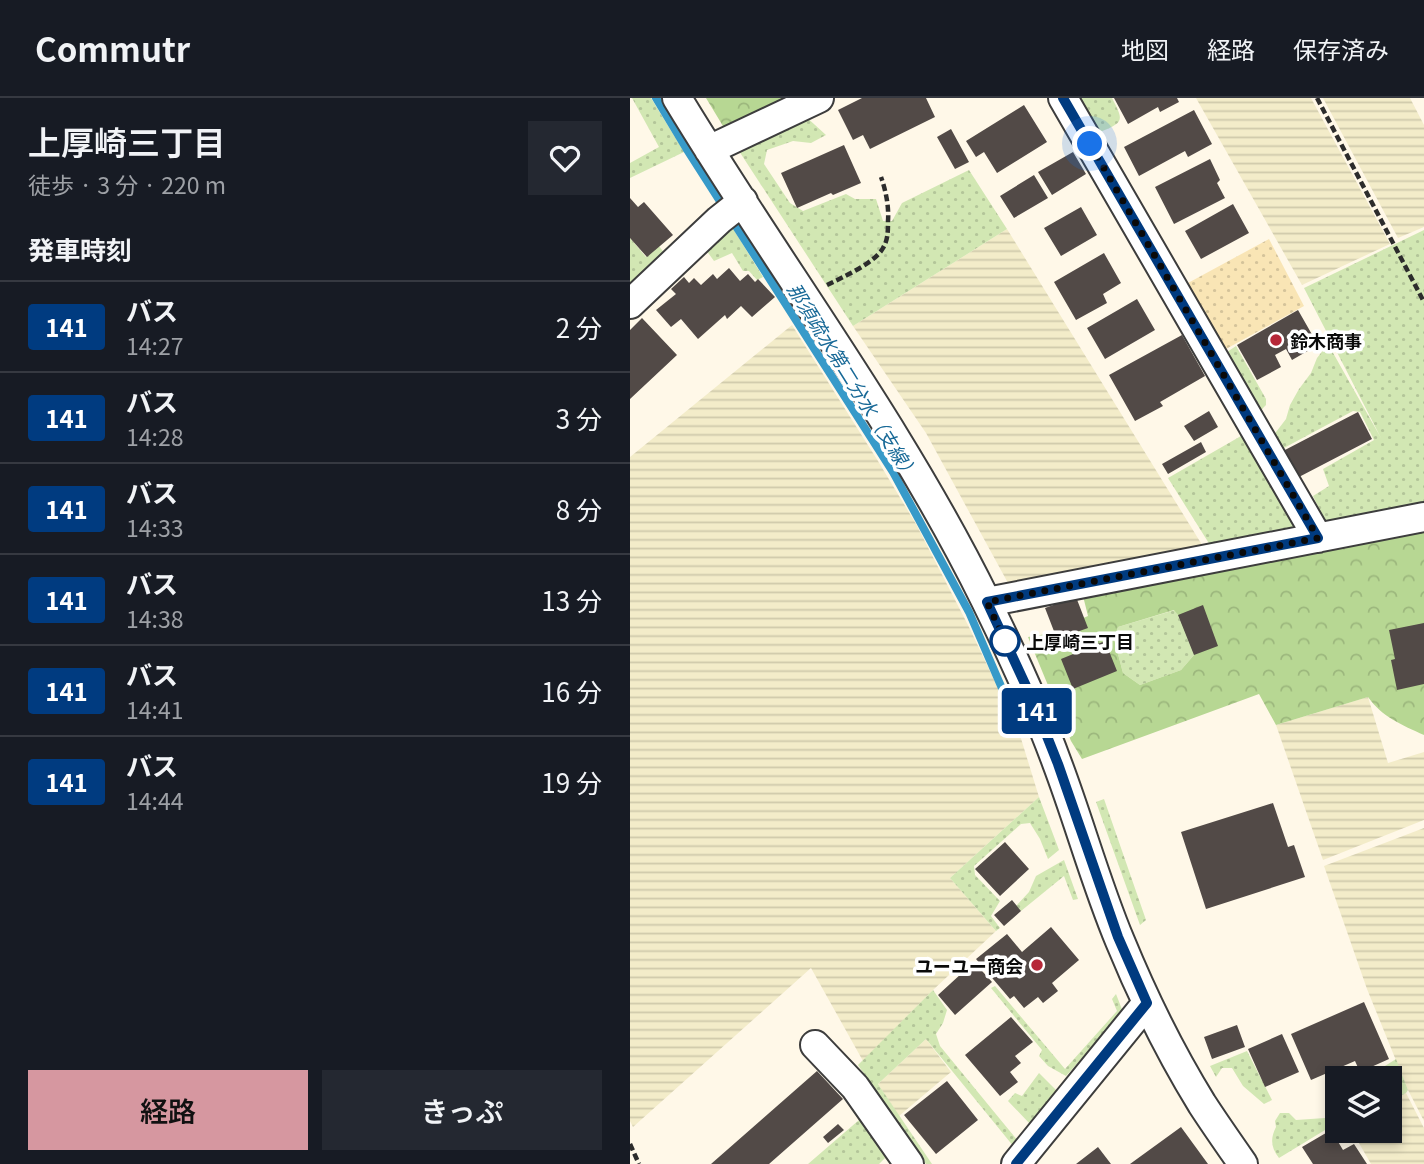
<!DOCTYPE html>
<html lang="ja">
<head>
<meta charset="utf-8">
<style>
  :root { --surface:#171b24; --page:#242831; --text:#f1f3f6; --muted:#9ea1a6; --line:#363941; --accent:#d697a0 }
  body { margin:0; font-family:Georgia,"Noto Sans JP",serif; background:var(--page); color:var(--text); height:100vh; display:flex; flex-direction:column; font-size:26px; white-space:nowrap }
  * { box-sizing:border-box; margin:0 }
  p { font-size:23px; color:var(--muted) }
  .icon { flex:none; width:38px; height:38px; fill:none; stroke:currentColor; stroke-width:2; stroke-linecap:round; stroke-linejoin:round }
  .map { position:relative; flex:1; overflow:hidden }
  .drawer { display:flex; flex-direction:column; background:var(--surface); width:630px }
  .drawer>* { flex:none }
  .badge { padding:0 14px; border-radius:5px; font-size:24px; line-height:46px }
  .controls { position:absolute; left:695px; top:968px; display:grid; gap:14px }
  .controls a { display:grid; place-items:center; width:77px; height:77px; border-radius:0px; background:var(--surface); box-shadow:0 4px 10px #0003; font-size:35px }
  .you { position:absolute; width:35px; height:35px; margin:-18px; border:5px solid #fff; border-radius:50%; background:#1a73e8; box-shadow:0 0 0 10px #1a73e833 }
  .map>.badge { position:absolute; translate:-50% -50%; box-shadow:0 0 0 4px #fff }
  h2 { padding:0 28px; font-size:26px; line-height:63px }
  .round { display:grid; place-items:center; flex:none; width:74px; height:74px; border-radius:0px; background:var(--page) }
  .head { display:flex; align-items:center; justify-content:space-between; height:119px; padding:0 28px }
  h1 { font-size:33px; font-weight:600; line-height:52px }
  .primary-button { display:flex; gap:14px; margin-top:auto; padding:14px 28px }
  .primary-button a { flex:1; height:80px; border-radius:0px; background:var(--accent); color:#111; font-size:28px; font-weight:600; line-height:80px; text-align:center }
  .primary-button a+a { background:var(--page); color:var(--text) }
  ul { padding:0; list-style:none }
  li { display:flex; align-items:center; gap:21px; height:91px; padding:0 28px; border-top:2px solid var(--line) }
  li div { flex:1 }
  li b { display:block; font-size:26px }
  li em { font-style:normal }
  li .badge { min-width:77px; font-weight:700; text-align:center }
  header { display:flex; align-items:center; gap:42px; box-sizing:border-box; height:98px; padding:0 35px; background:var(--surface); border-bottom:2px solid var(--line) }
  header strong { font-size:33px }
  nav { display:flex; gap:38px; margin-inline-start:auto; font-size:24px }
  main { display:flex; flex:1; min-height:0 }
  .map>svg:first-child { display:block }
</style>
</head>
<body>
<header>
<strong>Commutr</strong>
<nav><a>地図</a><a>経路</a><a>保存済み</a></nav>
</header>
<main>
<section class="drawer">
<div class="head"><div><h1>上厚崎三丁目</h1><p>徒歩 · 3 分 · 220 m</p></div><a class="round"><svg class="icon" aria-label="heart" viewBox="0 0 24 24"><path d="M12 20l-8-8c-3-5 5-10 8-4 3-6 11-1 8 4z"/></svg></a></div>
<h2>発車時刻</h2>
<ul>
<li><span class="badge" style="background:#003b80;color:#fff">141</span><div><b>バス</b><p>14:27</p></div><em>2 分</em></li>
<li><span class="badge" style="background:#003b80;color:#fff">141</span><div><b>バス</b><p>14:28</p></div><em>3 分</em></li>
<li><span class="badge" style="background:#003b80;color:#fff">141</span><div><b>バス</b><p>14:33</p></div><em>8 分</em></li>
<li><span class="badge" style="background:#003b80;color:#fff">141</span><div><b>バス</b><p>14:38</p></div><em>13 分</em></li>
<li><span class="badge" style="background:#003b80;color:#fff">141</span><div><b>バス</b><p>14:41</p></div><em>16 分</em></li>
<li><span class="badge" style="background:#003b80;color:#fff">141</span><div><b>バス</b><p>14:44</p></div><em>19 分</em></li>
</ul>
<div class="primary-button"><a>経路</a><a>きっぷ</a></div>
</section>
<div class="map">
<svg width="794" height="1066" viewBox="0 0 794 1066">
  <defs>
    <pattern id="farmland-rules" width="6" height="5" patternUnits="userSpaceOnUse" patternTransform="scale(1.75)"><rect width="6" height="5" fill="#f3ecc9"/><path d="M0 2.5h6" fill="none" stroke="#cfc9ab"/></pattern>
    <pattern id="grass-dots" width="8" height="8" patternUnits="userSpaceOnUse" patternTransform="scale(1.75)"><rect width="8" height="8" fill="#d2e7b3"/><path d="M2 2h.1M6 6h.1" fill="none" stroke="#b3c599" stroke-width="1.8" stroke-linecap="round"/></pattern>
    <pattern id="forest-crowns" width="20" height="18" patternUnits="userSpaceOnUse" patternTransform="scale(1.75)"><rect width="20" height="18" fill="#b7d793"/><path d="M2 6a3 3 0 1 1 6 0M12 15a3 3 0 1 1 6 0" fill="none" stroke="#9cb77d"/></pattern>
    <pattern id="sand-dots" width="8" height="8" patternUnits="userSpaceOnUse" patternTransform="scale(1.75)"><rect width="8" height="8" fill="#f9e5b5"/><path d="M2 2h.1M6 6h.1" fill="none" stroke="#d4c39a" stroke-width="1.8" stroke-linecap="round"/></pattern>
  </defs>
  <rect width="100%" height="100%" fill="#fff8e8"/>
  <path fill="url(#farmland-rules)" d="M566,0h115l79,146 -88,41z
    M693,0h87l14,27v102l-26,11z
    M377,131l197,319 -196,35 -82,-150 -73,-107z
    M162,227l86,136 38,63 53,103 50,105 20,65 -89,81 46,53 -63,59 -70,71 -52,-93 -178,159 -3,-6v-664z
    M738,599l20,66 36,-11v68l-101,40 -47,-135z
    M794,730v293l-16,-31 -41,-101 -43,-123z
    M296,941l25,33 -52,44 -21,-32z
    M776,995l18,35v36h-53l-19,-33 38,-1v-28z"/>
  <path fill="url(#grass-dots)" d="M2,0h19l33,54 -54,26v-15l29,-16z
    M450,0h32c12,23 12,24 -12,34z
    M173,16l23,21 -15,8 -18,-2 -26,9 -3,14 26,39 13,8 43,-17 9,5h21l7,22h9l10,-18 67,-33 38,59 -154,97 -114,-175z
    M102,129l31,50 -6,3 -8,-9h-6l-11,-18 -18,8 -8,-11z
    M794,132v277l-97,18 -14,-29 16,-10 -6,-17 51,-29 -14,-28 -7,-1 -71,38 -9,-13 13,-17 4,-14 9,-16 12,-16 6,-15 11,-14 53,94 -77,-150z
    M0,140l16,19 13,-11 6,8 -35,32z
    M606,248l30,53v6l-6,6 -33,-59z
    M611,338l55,89 -3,5 -83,15 -42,-67z
    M545,512l3,5 16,40 -13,15 -41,15 -17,-12 -9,-34 4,-12z
    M409,699l20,53 -11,9 -8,-20 -10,-16 -9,1 -47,42 1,9 25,26 -9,15 9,12 -4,3 -46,-53z
    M474,701l42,121 -6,5 -44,-123z
    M434,762l14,39 -5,1 -9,-24 -43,35 -5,-5 13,-14 7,-16z
    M365,888l70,83 52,-58 -5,-12 4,-5 7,18 -57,64 -18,-10 -9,-10 3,-6 -51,-62z
    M303,892l14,20 -4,13 -7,11 4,12 78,95 -4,6 -88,-108 -48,45 54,80h-6l-68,-99z
    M617,953l25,49 -8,4 -21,-18 -11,-18h-10l-6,9 -6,-11z
    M766,961l12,31 -2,3 -16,9v-24h-29l16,-7z
    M409,975l19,19 -28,32 -22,-23 7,-8 7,3z
    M226,1011l39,55h-5l-5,-6 -6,6h-71l51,-44 -5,-7z
    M650,1015h9l7,7 29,-2 5,9 -51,31c-8,-10 -9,-19 -3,-31l-1,-6z"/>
  <path fill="url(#forest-crowns)" fill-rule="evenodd" d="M76,0h89l-69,33z
    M794,424v213c-22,-10 -42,-18 -56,-38l-92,28 -17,-31 -177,65 -11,-18 -43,-104 18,-3 42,-18 -6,-24zM544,512l4,5 16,40 -13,15 -41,15 -17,-12 -9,-34 4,-12z"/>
  <path fill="url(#sand-dots)" d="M639,141l35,67 -78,43 -38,-66z"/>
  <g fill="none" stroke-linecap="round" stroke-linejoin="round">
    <path stroke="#379ac9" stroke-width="8" d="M26,0l30,50 207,324 76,140 35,81"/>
  </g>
  <path fill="#524a47" d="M232,0h64l9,19 -65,32 -7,-14 -10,5 -15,-30z
    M484,0h63l2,4 -19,10 -2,-5 -30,17z
    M394,7l23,37 -50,31 -13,-21 -8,5 -10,-16z
    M564,12l18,34 -24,13 -3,-6 -46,25 -15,-29z
    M321,31l18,33 -14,7 -18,-32z
    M214,47l17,38 -28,12 -2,-2 -34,15 -16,-35z
    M443,54l13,22 -34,21 -14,-23z
    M580,61l10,21 -3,3 8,15 -51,26 -19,-37z
    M404,77l14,23 -34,20 -14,-22z
    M0,100l8,9 6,-5 29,33 -26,22 -17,-19z
    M603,106l16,29 -48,26 -16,-28z
    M451,109l16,28 -36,21 -17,-28z
    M474,155l17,30 -18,11 4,9 -31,17 -22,-38z
    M99,170l11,13 8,-7 7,8 3,-3 17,18 -23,20 -11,-11 -14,13 -2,-4 -27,24 -17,-20 -10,8 -15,-17 20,-16 -5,-5 13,-12 5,6 5,-5 7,7 12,-11 4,5z
    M507,201l18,31 -50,29 -18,-31z
    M668,212l20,35 -26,15 -6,-11 -11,6 6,12 -24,13 -20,-35z
    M12,220l35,37 -47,44v-69z
    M552,237l23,41 -45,26 3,4 -28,15 -26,-46z
    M579,313l9,16 -24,14 -10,-15z
    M728,314l14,27 -75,39 -14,-27z
    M571,344l5,10 -38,22 -6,-10z
    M446,499l12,31 -31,11 -12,-31z
    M573,507l15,41 -24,9 -16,-40z
    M794,525v61l-27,6 -6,-30 4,-1 -6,-29z
    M475,543l12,30 -44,18 -12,-30z
    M643,705l15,44 6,-2 11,32 -99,32 -25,-77z
    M375,744l24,27 -29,27 -25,-27z
    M382,802l9,11 -17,15 -10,-11z
    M421,829l28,33 -27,23 6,8 -15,12 -5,-6 -14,11 -10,-12 -4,3 -34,-40 31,-25 15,18z
    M344,864l18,20 -37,33 -17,-20z
    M734,904l25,57 -29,13 -5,-11 -44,19 -20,-46z
    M381,919l22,25 -18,14 6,7 -11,9 8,10 -18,14 -35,-41z
    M607,927l8,22 -33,12 -8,-22z
    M652,936l17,38 -34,15 -17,-38z
    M187,973l26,28 -74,65h-58z
    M317,983l31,39 -42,34 -32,-39z
    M208,1026l6,6 -16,13 -5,-6z
    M551,1029l27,37h-78z
    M701,1032l12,20 11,-6 13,20h-54l-11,-17z
    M468,1049l13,17h-35z"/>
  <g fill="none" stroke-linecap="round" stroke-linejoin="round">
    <g stroke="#3d3d3d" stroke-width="32">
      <path id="minor" d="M47,0c102,169 222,326 309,503 26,53 51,107 71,162 22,58 39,121 63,178 23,56 50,111 82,163 13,20 27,40 41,60
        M433,0l255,440
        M79,52l110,-52
        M0,206l89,-84 24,-19
        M357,504l437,-85
        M185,947l40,42 54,77
        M386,1066l131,-161"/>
    </g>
    <path stroke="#2c2c2c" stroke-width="4.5" stroke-dasharray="7 3.5" stroke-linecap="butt" d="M687,0l107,204
      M197,187c16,-8 48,-22 56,-37 5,-8 5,-17 5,-27 1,-14 -2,-30 -7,-44
      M0,1046l9,20"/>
    <use href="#minor" stroke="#fff" stroke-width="28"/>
  </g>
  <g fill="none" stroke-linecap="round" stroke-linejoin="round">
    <g stroke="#fff" stroke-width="16">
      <path id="line" d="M386,1066l131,-161 -29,-66 -60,-173 -25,-63 -46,-99 331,-64 -255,-440"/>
    </g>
    <use href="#line" stroke="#003b80" stroke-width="10"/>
    <path stroke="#0a0a0a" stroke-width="7" stroke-dasharray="0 12.6" d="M375,543l5,11 -23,-50 331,-64 -228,-394"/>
  </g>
  <g fill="#b62738" stroke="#fff" stroke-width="2.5">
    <circle cx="646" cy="242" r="7"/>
    <circle cx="407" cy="867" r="7"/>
  </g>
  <circle fill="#fff" stroke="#003b80" stroke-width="3.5" cx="375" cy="543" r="14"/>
  <g text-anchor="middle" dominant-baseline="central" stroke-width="7" stroke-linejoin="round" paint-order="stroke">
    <g font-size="18" font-weight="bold" fill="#0a0a0a" stroke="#fff" text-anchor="start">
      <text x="660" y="242">鈴木商事</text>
      <text x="393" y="867" text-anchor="end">ユーユー商会</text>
    </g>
    <g font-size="18" font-weight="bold" fill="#0a0a0a" stroke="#fff" text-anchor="start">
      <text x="396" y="543">上厚崎三丁目</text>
    </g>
    <g font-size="19" font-style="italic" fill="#186997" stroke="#fff">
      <text transform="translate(224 283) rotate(58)">那須疏水第二分水（支線）</text>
    </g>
  </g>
</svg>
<div class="controls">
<a><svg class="icon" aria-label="layers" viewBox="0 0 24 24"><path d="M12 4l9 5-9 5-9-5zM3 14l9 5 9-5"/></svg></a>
</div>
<div class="you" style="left:460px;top:46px"></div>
<b class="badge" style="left:407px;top:613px;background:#003b80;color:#fff">141</b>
</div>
</main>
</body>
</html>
